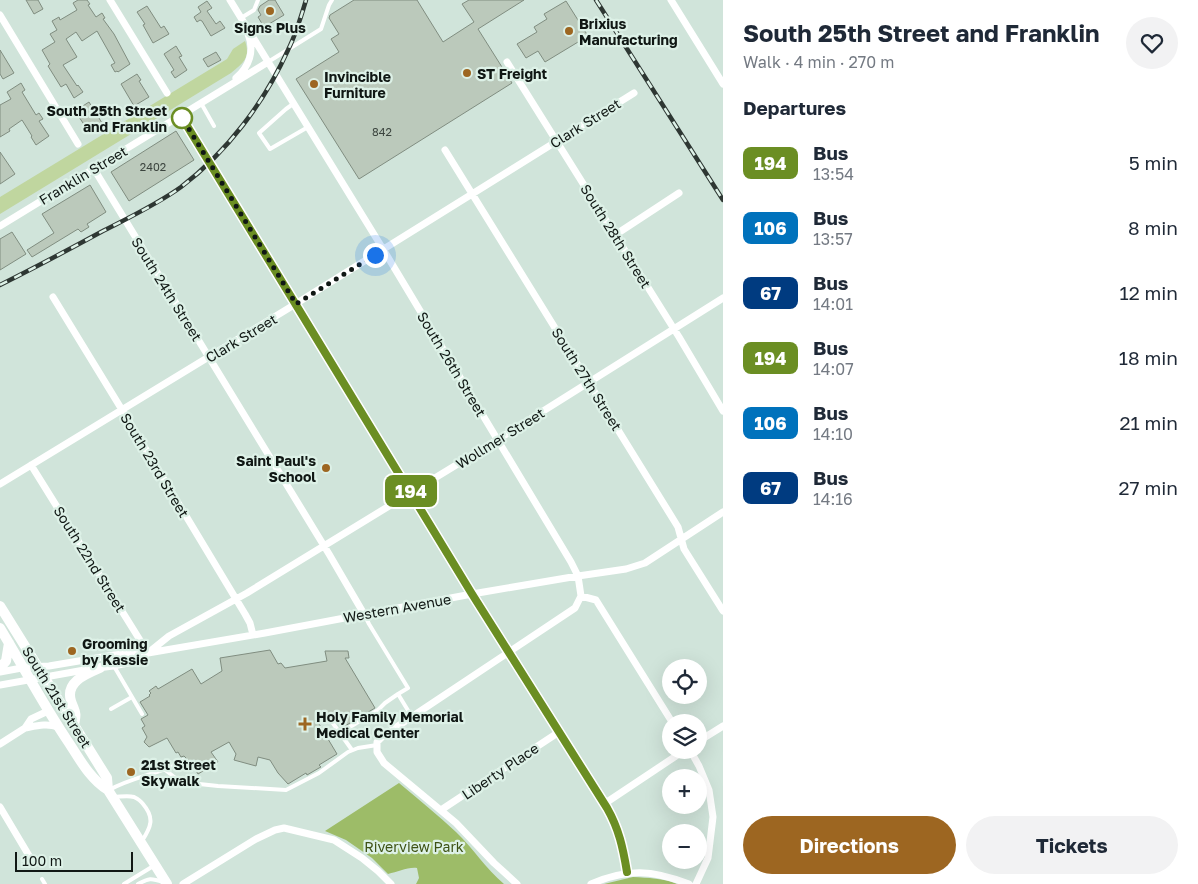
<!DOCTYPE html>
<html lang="en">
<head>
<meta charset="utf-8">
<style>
  :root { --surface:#fff; --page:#f2f2f3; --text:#1f2937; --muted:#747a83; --accent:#9d6621 }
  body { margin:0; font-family:"Golos Text",sans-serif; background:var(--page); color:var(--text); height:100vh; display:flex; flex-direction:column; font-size:19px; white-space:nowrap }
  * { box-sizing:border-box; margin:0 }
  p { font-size:16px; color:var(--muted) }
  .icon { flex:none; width:28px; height:28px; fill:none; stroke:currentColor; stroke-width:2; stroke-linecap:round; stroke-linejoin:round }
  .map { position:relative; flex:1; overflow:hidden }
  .drawer { display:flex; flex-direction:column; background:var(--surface); width:475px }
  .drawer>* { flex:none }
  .badge { padding:0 10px; border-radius:8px; font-size:18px; line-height:32px }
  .tools { position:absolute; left:662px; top:659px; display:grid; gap:10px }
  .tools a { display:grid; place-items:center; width:45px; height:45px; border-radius:50%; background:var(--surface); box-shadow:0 5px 20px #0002; font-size:25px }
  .scale { position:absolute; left:15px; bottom:12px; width:118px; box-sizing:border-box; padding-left:5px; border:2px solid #101714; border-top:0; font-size:14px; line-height:18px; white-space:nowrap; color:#101714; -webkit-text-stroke:4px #ddf1e7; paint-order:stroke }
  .you { position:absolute; width:25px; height:25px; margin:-12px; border:4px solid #fff; border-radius:50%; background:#1a73e8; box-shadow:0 0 0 8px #1a73e833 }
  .map>.badge { position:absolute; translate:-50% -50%; box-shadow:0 0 0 2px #fff }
  h2 { padding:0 20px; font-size:19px; line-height:45px }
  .round { display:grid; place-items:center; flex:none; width:52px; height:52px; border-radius:26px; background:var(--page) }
  .overview { display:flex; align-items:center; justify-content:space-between; height:85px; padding:0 20px }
  h1 { font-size:24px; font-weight:700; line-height:38px }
  .action { display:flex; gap:10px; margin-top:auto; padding:10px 20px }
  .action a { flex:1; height:58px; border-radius:30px; background:var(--accent); color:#fff; font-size:20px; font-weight:700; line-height:58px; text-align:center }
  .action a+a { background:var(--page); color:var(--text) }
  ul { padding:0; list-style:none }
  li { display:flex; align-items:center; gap:15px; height:65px; padding:0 20px }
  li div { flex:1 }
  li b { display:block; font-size:19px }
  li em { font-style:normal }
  li .badge { min-width:55px; font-weight:700; text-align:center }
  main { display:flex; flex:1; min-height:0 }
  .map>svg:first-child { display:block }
</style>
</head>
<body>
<main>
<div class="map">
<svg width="723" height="884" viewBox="0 0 723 884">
  <rect width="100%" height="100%" fill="#d0e4da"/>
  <path fill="#c0d69f" d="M245,41c6,17 -2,22 -14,32l-231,141v-17l227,-138 6,-10z"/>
  <path fill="#9dbc68" d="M399,783c19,16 39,32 57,49 17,16 30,37 48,52h-88l3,-6 -2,-10c-10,-1 -19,4 -29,6l-16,-16 -26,-18 -21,-9z
    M633,877c15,1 30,1 44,7h-73z"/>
  <path fill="#bbc9bb" stroke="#808d80" d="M26,0h12l5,9 -9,5z
    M78,0h9l3,4 -2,1 8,12 6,-4 3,5 -2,1 11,15 16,30 -12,8 -1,-1 -2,1 -4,-7 4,-2 -18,-32 -15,10 -6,-9 -10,7 11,18 -14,8 14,21 1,-1 5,7 -9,6 -8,-14 -5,3 -13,-21 2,-2 -8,-14 13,-8 -5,-8 7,-4 -5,-9 7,-4 1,3 17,-10 -4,-7z
    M269,0h6l9,15 -20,12 -6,-10 3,-2 -3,-5 2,-4z
    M354,0h63l26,42 31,-20 -12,-18 7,-4h55l-46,29 34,54 -153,96 -63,-100 43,-27 -8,-13 8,-5 -10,-16 1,-3z
    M207,1l5,7 -5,3 9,13 4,-3 5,7 -14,8 -9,-15 -2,-1 -3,2 -3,-5 7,-5 -3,-5z
    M566,1l22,35 -43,26 -7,-11 -12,7 -9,-14 20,-12 -3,-5 13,-8 -3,-5z
    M147,6l14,22 3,-2 5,8 -16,9 -10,-18 2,-1 -8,-12z
    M176,46l6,10 -3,1 8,13 -12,8 -4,-6 3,-2 -10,-16z
    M0,50l14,23 -11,6 -3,-5z
    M216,52l5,8 -13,7 -5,-8z
    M137,74l4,6 -2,1 10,16 -15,9 -13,-22z
    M21,83l4,7 -3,2 14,23 3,-2 4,6 -4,2 10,15 -13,9 -5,-8 1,-1 -10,-16 -13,9 1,2 -10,6v-32l11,-6 -4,-7z
    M89,102l13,21 -13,9 -14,-21z
    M176,131l18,29 -65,41 -18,-29z
    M0,152l15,22 -15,10z
    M90,185l16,27 -19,12 2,3 -8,5 -3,-3 -46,28 -5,-7 27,-17 -12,-19z
    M12,232l14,22 -26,16v-31z
    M270,650l8,14 3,-1 4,5 42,-7 -2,-10h23l1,7h-4l30,50 -30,18 -8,-13 -18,11 18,30 -18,11 2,2 -2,1 -12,7 -1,-2 -18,11 -10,-11 -8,-13 -12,-3 -2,9 -22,-6 2,-6 -7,-12 -18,10 7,10 -20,12 -7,-12 -5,3 -1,-2 2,-2 -1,-3 -2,-2 -3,1 -3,-5 -2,1 -9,-15 -18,9 -5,-5 3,-5 -5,-9 3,-2 -4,-7 7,-4 -8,-13 10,-6 -1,-1 2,-2 -2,-2 7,-5 2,3 34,-20 9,15 21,-13 -2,-13z"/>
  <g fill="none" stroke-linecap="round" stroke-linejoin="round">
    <path stroke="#fff" stroke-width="4" d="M241,18l13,-8 4,-10
      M268,62l53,-33 8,-24 3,-5
      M201,103l13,23
      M293,104l-7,5 -27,24 11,16 38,-22
      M364,614l5,10 39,64 -10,6 14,23
      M108,656l34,58
      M111,709l21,-12
      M332,722l20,28
      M340,733l38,-23 7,-7 13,-9
      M164,769l14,11 12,3 28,3 68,4 33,-17 29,-21 10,-4 19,-3
      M109,790c18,-10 37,-14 56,-21 6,-3 12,-6 18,-9
      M114,797c6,0 13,-2 20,0 4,2 7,4 9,7 12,14 8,23 -1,37
      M42,879l3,5
      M124,884l31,-19
      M138,884c11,-6 13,-6 25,-2"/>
    <path stroke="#fff" stroke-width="7" d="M110,0l57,93
      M230,0l153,249 188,313 7,14 3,20 15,4 76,122
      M671,0l52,84
      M0,15l78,129
      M507,62l172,275 44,74
      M236,78c13,-11 19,-27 12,-44
      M181,115l291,479 135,214c12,21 17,41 20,64
      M445,150l233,377 6,22 39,62
      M94,169l235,385 35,60
      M0,226l268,-164
      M615,235l64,-42
      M53,297l74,121 118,196 5,9 3,12
      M31,465l117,188
      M0,484l289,-176 345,-215
      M0,672l27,-5 22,-1 83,-14h8l8,1 117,-20 207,-39 106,-18 48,-7 19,-6 78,-51
      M0,685l90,-16 23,-3 25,-5 31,-25 78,-43 250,-153 226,-142
      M25,728c11,-2 22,-5 33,-1
      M699,741l24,-15
      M0,744l25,-16 6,-9 17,-8
      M690,750l9,16 10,24 4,27 -5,41 -12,26
      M604,804l81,-54
      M0,807l31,52
      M441,810l118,-78
      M183,884l73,-45 19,-9 9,-2 50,12 28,18 16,13 13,13
      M517,884l-23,-21 -38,-40 -72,-60 -7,-11v-10l6,-6 192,-128 6,-12
      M591,884c37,-16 61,-14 98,0"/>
    <path stroke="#fff" stroke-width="10" d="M0,606l107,172 1,12
      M0,628c23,38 44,78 69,115 11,17 22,37 39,47l59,94
      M0,668l6,-7 3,-18
      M74,725c3,-14 1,-12 -3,-24 -6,-19 15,-27 29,-33"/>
    <g stroke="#2e3733" stroke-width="4.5">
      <path id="rail" d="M596,0l127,200
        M0,285c34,-17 68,-35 101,-53 27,-14 55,-27 80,-45 46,-35 83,-84 107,-137 8,-16 13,-33 18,-50"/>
    </g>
    <use href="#rail" stroke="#ddf1e7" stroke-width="2.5" stroke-dasharray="8" stroke-linecap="butt"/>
  </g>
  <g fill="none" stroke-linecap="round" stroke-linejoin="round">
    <g stroke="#fff" stroke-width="11">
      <path id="line" d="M181,116l291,478 135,214c12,21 16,40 20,64"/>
    </g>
    <use href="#line" stroke="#6b8e23" stroke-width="8"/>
    <path stroke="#101714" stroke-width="5" stroke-dasharray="0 9" d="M182,118l-1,-2 115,188 79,-49"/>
  </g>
  <g fill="#9d6621" stroke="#ddf1e7" stroke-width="2">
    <circle cx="270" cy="11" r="5"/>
    <circle cx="569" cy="31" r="5"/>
    <circle cx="467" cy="73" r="5"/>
    <circle cx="314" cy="84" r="5"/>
    <circle cx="326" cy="468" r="5"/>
    <circle cx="72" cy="651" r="5"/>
    <path d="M302.5 716.5h5v5h5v5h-5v5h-5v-5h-5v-5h5z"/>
    <circle cx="131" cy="772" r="5"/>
  </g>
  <circle fill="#fff" stroke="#6b8e23" stroke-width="2.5" cx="182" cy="118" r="10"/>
  <g text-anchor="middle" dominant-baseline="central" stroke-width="4.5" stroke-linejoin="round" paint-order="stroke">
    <g font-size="11" fill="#3b443e">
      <text x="382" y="131">842</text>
      <text x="153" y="166">2402</text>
    </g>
    <g font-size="14" font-weight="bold" fill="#101714" stroke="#ddf1e7" text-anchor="start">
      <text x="579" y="23">Brixius<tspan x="579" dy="16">Manufacturing</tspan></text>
      <text x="270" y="27" text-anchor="middle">Signs Plus</text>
      <text x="477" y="73">ST Freight</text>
      <text x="324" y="76">Invincible<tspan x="324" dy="16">Furniture</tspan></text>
      <text x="316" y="460" text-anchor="end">Saint Paul's<tspan x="316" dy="16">School</tspan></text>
      <text x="82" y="643">Grooming<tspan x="82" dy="16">by Kassie</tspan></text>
      <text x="316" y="716">Holy Family Memorial<tspan x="316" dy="16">Medical Center</tspan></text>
      <text x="141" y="764">21st Street<tspan x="141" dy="16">Skywalk</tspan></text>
    </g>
    <g font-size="14" font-weight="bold" fill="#101714" stroke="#ddf1e7" text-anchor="end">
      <text x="167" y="110">South 25th Street<tspan x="167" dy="16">and Franklin</tspan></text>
    </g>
    <g font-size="14" fill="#101714" stroke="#ddf1e7">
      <text transform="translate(585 123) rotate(-32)">Clark Street</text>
      <text transform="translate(83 175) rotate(-31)">Franklin Street</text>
      <text transform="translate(616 236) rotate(58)">South 28th Street</text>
      <text transform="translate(167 289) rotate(58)">South 24th Street</text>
      <text transform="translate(241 338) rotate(-31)">Clark Street</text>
      <text transform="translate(452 364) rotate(59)">South 26th Street</text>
      <text transform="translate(587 379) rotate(58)">South 27th Street</text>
      <text transform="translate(500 438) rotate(-32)">Wollmer Street</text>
      <text transform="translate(155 465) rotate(59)">South 23rd Street</text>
      <text transform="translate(90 559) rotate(58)">South 22nd Street</text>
      <text transform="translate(397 608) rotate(-10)">Western Avenue</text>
      <text transform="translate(57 697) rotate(58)">South 21st Street</text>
      <text transform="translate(500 771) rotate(-34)">Liberty Place</text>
    </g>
    <g font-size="14" fill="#3d5114" stroke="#ddf1e7">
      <text x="414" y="846">Riverview Park</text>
    </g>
  </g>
</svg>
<div class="tools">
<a><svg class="icon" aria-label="locate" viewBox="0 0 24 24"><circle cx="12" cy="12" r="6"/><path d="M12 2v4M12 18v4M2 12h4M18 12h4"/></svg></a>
<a><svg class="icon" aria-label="layers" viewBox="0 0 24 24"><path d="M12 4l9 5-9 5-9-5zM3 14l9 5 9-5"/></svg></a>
<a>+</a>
<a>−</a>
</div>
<div class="scale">100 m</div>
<div class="you" style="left:375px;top:255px"></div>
<b class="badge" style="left:411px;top:491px;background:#6b8e23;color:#fff">194</b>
</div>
<section class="drawer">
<div class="overview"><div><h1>South 25th Street and Franklin</h1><p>Walk · 4 min · 270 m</p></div><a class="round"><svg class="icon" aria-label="heart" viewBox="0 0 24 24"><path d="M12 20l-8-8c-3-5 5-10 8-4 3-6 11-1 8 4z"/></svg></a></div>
<h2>Departures</h2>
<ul>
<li><span class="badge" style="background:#6b8e23;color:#fff">194</span><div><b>Bus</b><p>13:54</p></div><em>5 min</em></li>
<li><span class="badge" style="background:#0072bc;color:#fff">106</span><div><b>Bus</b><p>13:57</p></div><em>8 min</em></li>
<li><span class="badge" style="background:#003b80;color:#fff">67</span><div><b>Bus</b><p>14:01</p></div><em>12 min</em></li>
<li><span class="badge" style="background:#6b8e23;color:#fff">194</span><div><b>Bus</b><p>14:07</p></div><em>18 min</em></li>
<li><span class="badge" style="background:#0072bc;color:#fff">106</span><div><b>Bus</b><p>14:10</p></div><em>21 min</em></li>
<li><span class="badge" style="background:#003b80;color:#fff">67</span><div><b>Bus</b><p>14:16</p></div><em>27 min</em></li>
</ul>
<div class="action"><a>Directions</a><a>Tickets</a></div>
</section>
</main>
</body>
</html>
